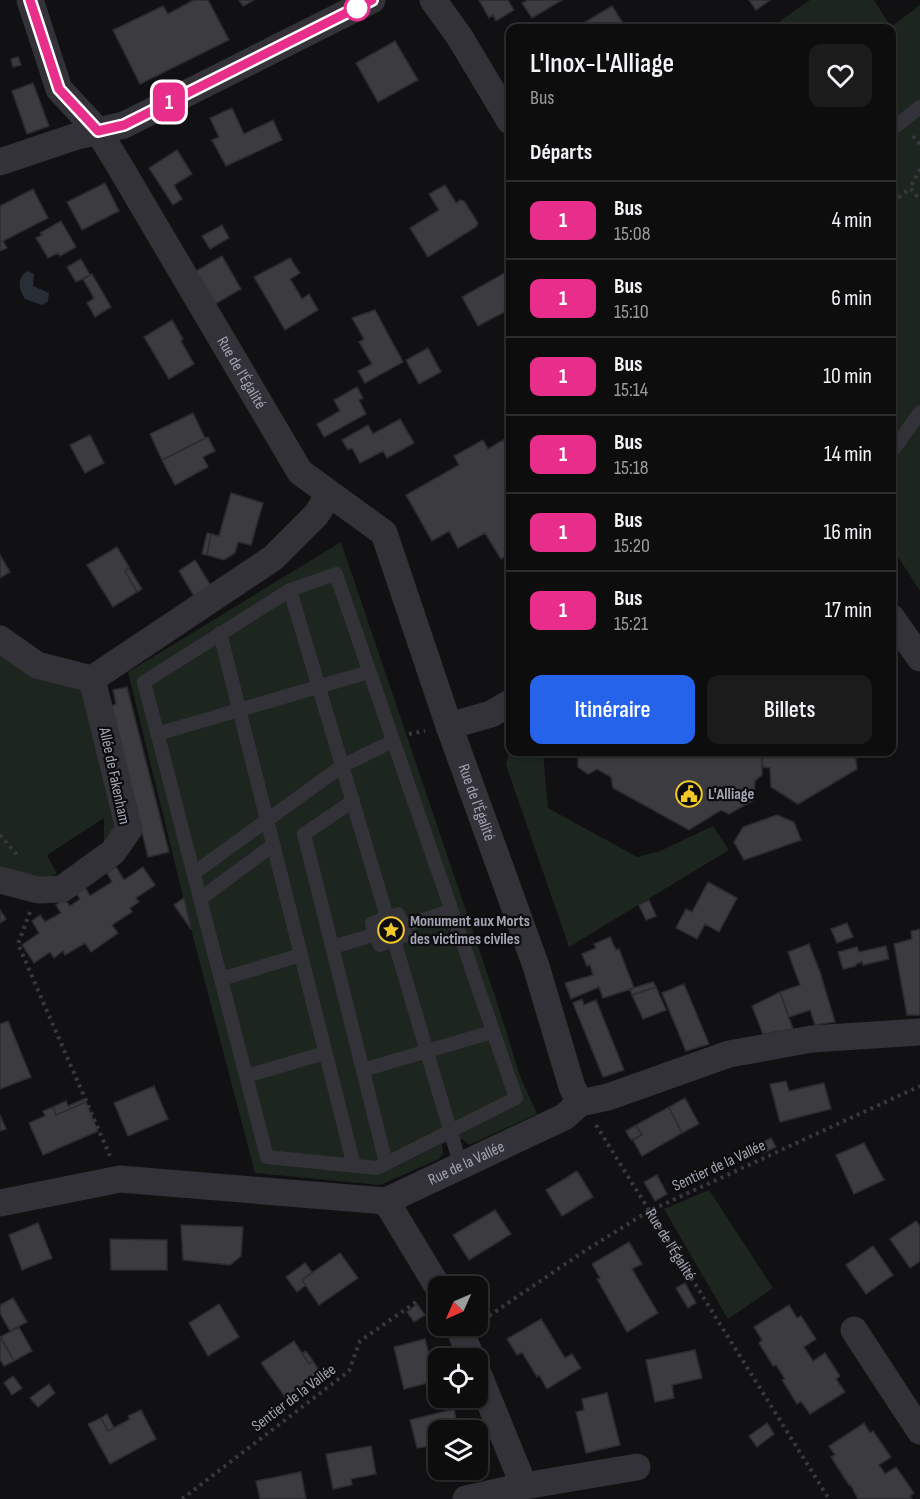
<!DOCTYPE html>
<html lang="fr">
<head>
<meta charset="utf-8">
<style>
  :root { --surface:#0d0d0e; --page:#1b1b1c; --text:#f1f3f6; --muted:#9a9c9e; --line:#2d2d2e; --accent:#2563eb }
  body { margin:0; font-family:"Sofia Sans Condensed",sans-serif; background:var(--page); color:var(--text); height:100vh; display:flex; flex-direction:column; font-size:22px; white-space:nowrap }
  * { box-sizing:border-box; margin:0 }
  p { font-size:20px; color:var(--muted) }
  .icon { flex:none; width:33px; height:33px; fill:none; stroke:currentColor; stroke-width:2; stroke-linecap:round; stroke-linejoin:round }
  .map { position:relative; flex:1; overflow:hidden }
  .panel { position:absolute; left:506px; top:24px; width:390px; height:732px; display:flex; flex-direction:column; background:var(--surface); border-radius:12px; box-shadow:0 2px 4px #0004,0 0 0 2px var(--line) }
  .panel>* { flex:none }
  .badge { padding:0 12px; border-radius:9px; font-size:21px; line-height:39px }
  .needle { width:39px; rotate:225deg }
  .controls { position:absolute; left:428px; top:1276px; display:grid; gap:12px }
  .controls a { display:grid; place-items:center; width:60px; height:60px; border-radius:12px; background:var(--surface); box-shadow:0 2px 4px #0004,0 0 0 2px var(--line); font-size:30px }
  .map>.badge { position:absolute; translate:-50% -50%; box-shadow:0 0 0 3px #fff }
  h2 { padding:0 24px; font-size:22px; line-height:54px }
  .round { display:grid; place-items:center; flex:none; width:63px; height:63px; border-radius:12px; background:var(--page) }
  .overview { display:flex; align-items:center; justify-content:space-between; height:102px; padding:0 24px }
  h1 { font-size:28px; font-weight:600; line-height:45px }
  .action { display:flex; gap:12px; margin-top:auto; padding:12px 24px }
  .action a { flex:1; height:69px; border-radius:12px; background:var(--accent); color:#fff; font-size:24px; font-weight:600; line-height:69px; text-align:center }
  .action a+a { background:var(--page); color:var(--text) }
  ul { padding:0; list-style:none }
  li { display:flex; align-items:center; gap:18px; height:78px; padding:0 24px; border-top:2px solid var(--line) }
  li div { flex:1 }
  li b { display:block; font-size:22px }
  li em { font-style:normal }
  li .badge { min-width:66px; font-weight:700; text-align:center }
  .map>svg:first-child { display:block }
</style>
</head>
<body>
<div class="map">
<svg width="920" height="1499" viewBox="0 0 920 1499">
  <rect width="100%" height="100%" fill="#111113"/>
  <path fill="#1d251f" d="M810,0h64l17,27 29,-22v586l-29,-45v-518h-121z
    M341,542l156,460 23,74 17,38 -68,31 -7,-6 -20,5 1,9 -4,6 -59,26 -125,-12 -64,-244 -63,-257z
    M0,652l86,39 34,138 -16,18v-29l-57,37 10,19 -11,3 -46,-5z
    M510,750l33,2 5,56 89,49 21,-5 55,-26 16,24 -160,97 -63,-182z
    M709,1190l64,98 -45,31 -64,-110z"/>
  <path fill="#282e36" d="M27,271l7,3 -1,12 16,7 -1,8 -6,4 -17,-6c-6,-11 -9,-19 2,-28z"/>
  <path fill="#3b3b40" stroke="#2c2b2f" stroke-width="1.5" d="M194,0h14l21,40 -89,44 -27,-54 50,-24 5,8z
    M239,0h15l-11,6z
    M479,0h29l6,10 -18,11 -3,-6 -4,3z
    M528,0h34l-30,18 -10,-15z
    M749,0h21l-14,10z
    M612,6l14,22h-51z
    M395,41l23,39 -40,22 -22,-39z
    M18,57l3,8 -8,2 -2,-8z
    M33,83l16,43 -22,8 -15,-43z
    M232,108l12,26 29,-14 9,20 -56,26 -14,-26 7,-3 -9,-19z
    M177,150l15,24 -18,11 8,14 -9,6 -24,-37z
    M105,183l14,28 -37,19 -15,-28z
    M445,185l11,18 4,-3 4,1 14,22 -2,4 -48,30 -18,-29 29,-18 -10,-16z
    M33,189l15,29 -45,23 4,7 -7,3v-45z
    M61,221l15,26 -16,9 -2,-3 -10,5 -12,-20 6,-3 -2,-2z
    M222,225l7,13 -19,11 -8,-13z
    M222,256l19,33 -26,15 -19,-33z
    M290,258l10,15 -10,6 12,20 7,-5 9,16 -33,20 -31,-53z
    M81,259l9,16 -14,7 -9,-15z
    M510,270v39l-32,17 -16,-29z
    M92,274l19,33 -16,10 -8,-14 7,-5 -11,-19z
    M375,310l28,52 -38,21 -7,-12 14,-7 -13,-22 5,-3 -12,-21z
    M172,320l11,19 -2,2 13,23 -25,15 -25,-42z
    M428,348l13,24 -22,12 -13,-24z
    M357,387l6,11 -4,2 7,14 -42,23 -7,-13 23,-13 -6,-11z
    M193,413l12,25 -43,22 -12,-26z
    M400,419l14,24 -27,15 -4,-7 -23,12 -8,-15 -4,2 -6,-10 26,-15 5,9z
    M90,435l14,28 -19,10 -15,-28z
    M208,437l7,14 -12,6 5,10 -33,18 -13,-25z
    M510,437v11l-2,1 -5,-9z
    M483,440l5,9 15,-9 5,9 2,-1v106l-9,5 -16,-26 -27,15 -9,-17 -17,10 -26,-46 53,-30 -5,-9z
    M231,493l32,10 -12,42 -13,-3 -3,11 -11,7 -17,-5 4,-21 8,2z
    M207,533l4,1 -4,21 -5,-1z
    M117,547l12,20 -4,4 12,21 -24,15 -26,-42z
    M0,555l10,17 -10,6z
    M195,560l16,26 -17,10 -15,-25z
    M129,568l13,21 -5,3 -12,-21z
    M127,687l42,165 -21,5 -37,-151 5,-2 -3,-14z
    M578,752h184v23l-7,6 -1,19 -25,14 -8,-4 -32,20 -76,-42 -2,-11 -14,-8 -9,5 -10,-7z
    M762,752h93l2,17 -59,35 -27,-17 -1,-19 -7,-1z
    M777,815l17,7 7,18 -57,20 -10,-18 9,-15z
    M116,867l8,13 19,-13 12,18 -19,13 3,4 -9,6 2,4 -20,13 6,8 -27,19 -6,-9 -20,12 -2,-4 -9,7 -4,-6 -16,11 -12,-18 17,-12 -7,-12 8,-6 5,7 16,-9 -5,-8 6,-4 5,1 3,4 10,-7 -4,-6 9,-6 5,9 22,-14 -5,-9z
    M708,882l29,16 -18,34 -14,-8 -8,15 -21,-11 10,-19 6,3z
    M184,898l7,31 -17,-24z
    M649,900l7,16 -10,4 -7,-15z
    M0,910l6,9 -6,4z
    M847,923l6,14 -16,6 -6,-14z
    M920,929v86h-13l-13,-71 18,-5 -1,-8z
    M610,937l6,13 3,-1 15,39 -31,10 -4,-11 -28,12 -6,-16 28,-8 -3,-10 -3,1 -5,-12 14,-6 -2,-4z
    M809,944l11,28 15,50 -20,3 -5,-15 -21,7 -9,-25 20,-7 -12,-33z
    M886,946l3,13 -26,6 -1,-3 -6,2v2l-13,3 -5,-17 19,-5 2,5z
    M653,982l3,5 -24,8 -2,-6z
    M684,984l25,60 -23,7 -24,-58z
    M656,987l10,23 -23,9 -11,-24z
    M780,992l13,37 -30,5 -11,-28z
    M582,999l2,6 12,-5 28,70 -21,7 -30,-74z
    M8,1021l23,56 -31,12v-65z
    M786,1081l3,10 35,-8 7,26 -51,13 -10,-38z
    M154,1086l14,33 -40,17 -14,-33z
    M685,1098l14,26 -17,9 -13,-26z
    M84,1099l2,3 -30,13 -3,-8 13,-6 2,5z
    M86,1102l12,29 -55,24 -14,-32 16,-7 -2,-5 10,-4 3,8z
    M669,1107l13,26 -40,23 -9,-16 9,-5 -6,-10z
    M0,1115l6,14 -6,2z
    M636,1125l6,10 -11,5 -5,-9z
    M771,1138l5,9 -13,6 -5,-8z
    M864,1143l20,37 -30,14 -18,-39z
    M577,1171l16,26 -31,19 -16,-26z
    M657,1175l10,19 -12,7 -11,-19z
    M495,1210l16,24 -42,26 -16,-25z
    M916,1221l4,5v35l-10,7 -20,-29z
    M38,1223l14,35 -30,12 -13,-35z
    M181,1225l62,2 -2,29 -11,9 -47,-5z
    M110,1239l57,1v30h-56z
    M629,1242l13,22 -10,5 26,44 -31,19 -30,-53 3,-1 -8,-14z
    M873,1246l20,29 -27,19 -20,-29z
    M340,1253l18,25 -39,27 -17,-25z
    M305,1263l7,9 -10,8 4,5 -9,7 -11,-15z
    M685,1283l11,20 -8,5 -12,-20z
    M13,1298l14,24 -17,9 -10,-18v-8z
    M219,1304l20,33 -31,19 -19,-33z
    M417,1304l8,11 -11,7 -7,-10z
    M789,1305l8,13 4,-2 15,23 -12,8 9,14 12,-8 15,23 -4,3 9,13 -35,22 -9,-13 -4,3 -15,-24 3,-1 -9,-14 -3,1 -14,-23 3,-3 -8,-13z
    M541,1319l24,39 7,-4 9,14 -34,21 -8,-14 -2,2 -15,-25 -5,3 -10,-16z
    M19,1327l13,24 -18,10 -14,-24z
    M2,1339l12,22 -10,5 -4,-6v-20z
    M425,1339l11,42 -32,8 -10,-42z
    M294,1341l15,23 4,-3 8,13 -36,23 -24,-34z
    M695,1350l7,28 -30,7 2,13 -19,4 -9,-42z
    M306,1351l7,10 -4,3 -7,-11z
    M13,1376l9,12 -10,7 -8,-12z
    M49,1384l6,9 -17,14 -8,-9z
    M607,1393l13,52 -34,8 -10,-41 8,-2 -2,-11z
    M454,1409l3,15 3,-1 2,8h-24v17l-1,-3 -20,3 -7,-28z
    M141,1410l15,29 -46,25 -22,-40 13,-6 7,13 22,-12 -2,-3z
    M107,1414l7,14 -6,3 -7,-13z
    M767,1423l7,11 -17,13 -8,-11z
    M864,1423l6,10 3,-2 18,26 -12,8 6,9 11,-7 18,26 -4,3 2,3h-54l-8,-15 -1,1 -18,-28 4,-2 -6,-9z
    M371,1446l5,28 -25,5 1,6 -19,4 -7,-35z
    M301,1472l5,27h-46l-4,-18z"/>
  <g fill="none" stroke-linecap="round" stroke-linejoin="round">
    <g stroke="#38393f" stroke-width="4" stroke-dasharray="3 4.5" stroke-linecap="butt">
      <path d="M913,136l7,9"/>
      <path d="M920,169l-10,19 10,12"/>
      <path d="M891,196l8,1 11,-9"/>
      <path d="M409,734l16,-3"/>
      <path d="M0,835l19,22"/>
      <path d="M30,912l-12,32 92,212"/>
      <path id="s1" d="M596,1125l233,374"/>
      <path d="M483,1320l103,-70 63,-39 271,-125"/>
      <path d="M182,1499l167,-128 11,-30 59,-41"/>
    </g>
    <path stroke="#323238" stroke-width="14" d="M891,130l29,-23
      M891,449h3l26,-37
      M290,590l46,-16 180,524 -139,70 -110,-11 -123,-475 146,-92 97,327
      M220,633l134,533
      M157,734l212,-62
      M353,801l-49,33 82,329
      M194,873l148,-107 51,-25
      M200,899l73,-54
      M398,914l8,21 -26,10 -8,-22z
      M403,926l48,-15
      M394,940l67,227
      M333,947l43,-13
      M221,979l80,-24
      M363,1070l129,-38
      M246,1076l79,-23"/>
    <g stroke="#323238" stroke-width="27">
      <path id="s2" d="M30,0l29,89 39,42 21,34 181,307 84,61 65,193 87,240 36,121 8,16"/>
      <path d="M433,0l26,36 51,85"/>
      <path d="M0,162l77,-26 47,-11 248,-125"/>
      <path d="M891,617l29,41"/>
      <path d="M0,639l37,26 55,14 181,-121 43,-43 13,-20"/>
      <path d="M449,726l42,-12 19,-11"/>
      <path d="M0,880l38,10 24,-1 51,-37 16,-23 -37,-150"/>
      <path d="M386,1201l52,86"/>
      <path id="s3" d="M0,1203l120,-24 266,22 178,-84 16,-14 28,-6 121,-43 83,-15 108,-7"/>
      <path d="M458,1326l14,33"/>
      <path d="M854,1330l66,101"/>
      <path d="M524,1486l113,-19"/>
      <path d="M466,1499l58,-13 -47,-115"/>
    </g>
  </g>
  <g fill="none" stroke-linecap="round" stroke-linejoin="round">
    <g stroke="#fff" stroke-width="14">
      <path id="line" d="M30,0l29,89 39,42 26,-6 248,-125"/>
    </g>
    <use href="#line" stroke="#e82e8b" stroke-width="9"/>
  </g>
  <defs>
    <g id="civic-ring" transform="scale(1.35)"><circle r="9.5" fill="#0c0c0e" stroke="#f2c92a" stroke-width="1.5"/><path d="M-.6-6.5H3V-4.5H.6V-3L4-1V1h2V6H-6V1h2V-1L-.6-3ZM-1.2 2.5V6h2.4V2.5Z" fill="#f2c92a"/></g>
    <g id="sight-ring" transform="scale(1.35)"><circle r="9.5" fill="#0c0c0e" stroke="#f2c92a" stroke-width="1.5"/><path d="M0-6L1.8-2.2L6-1.7L2.9 1.2L3.7 5.4L0 3.3L-3.7 5.4L-2.9 1.2L-6-1.7L-1.8-2.2Z" fill="#f2c92a"/></g>
  </defs>
  <g fill-rule="evenodd">
    <use href="#civic-ring" x="689" y="794"/>
    <use href="#sight-ring" x="391" y="930"/>
  </g>
  <circle fill="#fff" stroke="#e82e8b" stroke-width="3" cx="357" cy="8" r="12"/>
  <g text-anchor="middle" dominant-baseline="central" stroke-width="4.5" stroke-linejoin="round" paint-order="stroke">
    <g font-size="16" fill="#a2a5b3" stroke="#0c0c0e">
      <text stroke="none"><textPath href="#s2" startOffset="432">Rue de l'Égalité</textPath></text>
      <text transform="translate(114 776) rotate(78)">Allée de Fakenham</text>
      <text stroke="none"><textPath href="#s2" startOffset="936">Rue de l'Égalité</textPath></text>
      <text stroke="none"><textPath href="#s3" startOffset="478">Rue de la Vallée</textPath></text>
      <text transform="translate(719 1166) rotate(-25)">Sentier de la Vallée</text>
      <text stroke="none"><textPath href="#s1" startOffset="141">Rue de l'Égalité</textPath></text>
      <text transform="translate(294 1398) rotate(-37)">Sentier de la Vallée</text>
    </g>
    <g font-size="16" font-weight="bold" fill="#a2a5b3" stroke="#0c0c0e" text-anchor="start">
      <text x="708" y="794">L'Alliage</text>
      <text x="410" y="921">Monument aux Morts<tspan x="410" dy="18">des victimes civiles</tspan></text>
    </g>
  </g>
</svg>
<div class="controls">
<a><svg class="needle" viewBox="-14 -14 28 28"><path d="M0-13l5 13h-10z" fill="#e53935"/><path d="M0 13l5-13h-10z" fill="#9a9c9e"/></svg></a>
<a><svg class="icon" aria-label="locate" viewBox="0 0 24 24"><circle cx="12" cy="12" r="6"/><path d="M12 2v4M12 18v4M2 12h4M18 12h4"/></svg></a>
<a><svg class="icon" aria-label="layers" viewBox="0 0 24 24"><path d="M12 4l9 5-9 5-9-5zM3 14l9 5 9-5"/></svg></a>
</div>
<b class="badge" style="left:169px;top:102px;background:#e82e8b;color:#fff">1</b>
<section class="panel">
<div class="overview"><div><h1>L'Inox-L'Alliage</h1><p>Bus</p></div><a class="round"><svg class="icon" aria-label="heart" viewBox="0 0 24 24"><path d="M12 20l-8-8c-3-5 5-10 8-4 3-6 11-1 8 4z"/></svg></a></div>
<h2>Départs</h2>
<ul>
<li><span class="badge" style="background:#e82e8b;color:#fff">1</span><div><b>Bus</b><p>15:08</p></div><em>4 min</em></li>
<li><span class="badge" style="background:#e92d8b;color:#fff">1</span><div><b>Bus</b><p>15:10</p></div><em>6 min</em></li>
<li><span class="badge" style="background:#e82e8b;color:#fff">1</span><div><b>Bus</b><p>15:14</p></div><em>10 min</em></li>
<li><span class="badge" style="background:#e92d8b;color:#fff">1</span><div><b>Bus</b><p>15:18</p></div><em>14 min</em></li>
<li><span class="badge" style="background:#e82e8b;color:#fff">1</span><div><b>Bus</b><p>15:20</p></div><em>16 min</em></li>
<li><span class="badge" style="background:#e92d8b;color:#fff">1</span><div><b>Bus</b><p>15:21</p></div><em>17 min</em></li>
</ul>
<div class="action"><a>Itinéraire</a><a>Billets</a></div>
</section>
</div>
</body>
</html>
